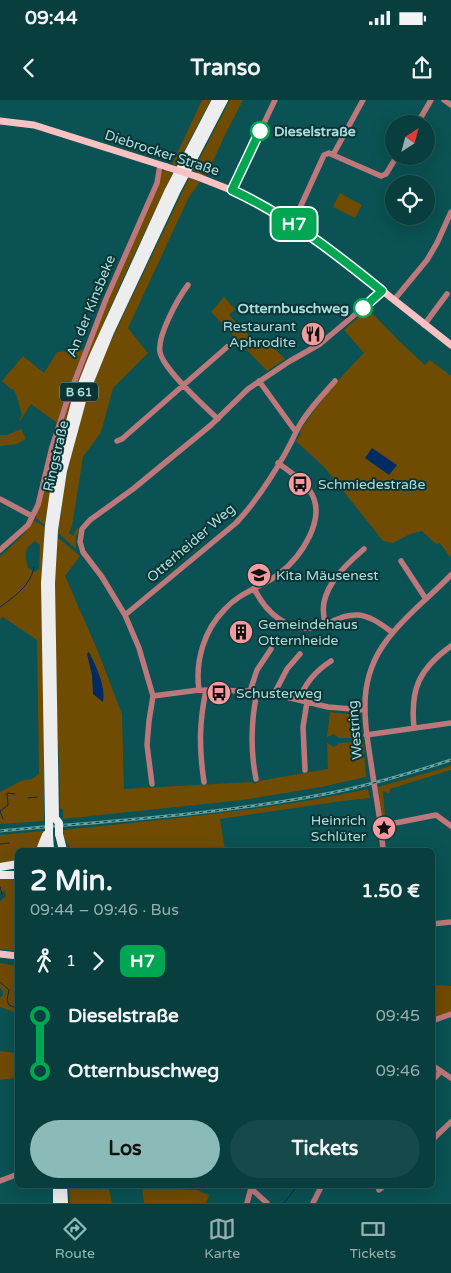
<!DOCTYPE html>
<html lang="de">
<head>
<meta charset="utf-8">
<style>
  :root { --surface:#083e3e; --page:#164949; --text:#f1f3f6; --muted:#98aeb0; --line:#295758; --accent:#8bbbb9 }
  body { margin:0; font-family:"Varela Round",sans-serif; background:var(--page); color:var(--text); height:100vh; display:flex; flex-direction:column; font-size:19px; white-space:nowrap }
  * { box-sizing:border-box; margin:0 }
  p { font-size:16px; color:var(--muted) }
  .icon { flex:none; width:28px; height:28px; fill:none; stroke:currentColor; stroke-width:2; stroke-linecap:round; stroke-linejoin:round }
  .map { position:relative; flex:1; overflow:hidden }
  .drawer { position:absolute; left:15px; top:748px; width:420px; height:340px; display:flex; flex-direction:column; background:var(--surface); border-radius:8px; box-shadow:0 5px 20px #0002,0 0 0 1px var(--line) }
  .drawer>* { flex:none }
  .badge { padding:0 10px; border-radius:8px; font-size:18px; line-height:32px }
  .needle { width:32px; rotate:36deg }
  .buttons { position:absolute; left:385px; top:15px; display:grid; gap:10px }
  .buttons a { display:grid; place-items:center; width:50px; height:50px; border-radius:50%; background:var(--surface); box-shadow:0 5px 20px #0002,0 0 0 1px var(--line); font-size:25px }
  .map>.badge { position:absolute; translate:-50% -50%; box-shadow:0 0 0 2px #fff }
  .legs { display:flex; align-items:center; gap:8px; height:55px; padding:0 15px; font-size:16px }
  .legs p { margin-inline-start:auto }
  .summary { display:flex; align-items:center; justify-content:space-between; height:85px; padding:0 15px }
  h1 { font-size:28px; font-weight:700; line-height:38px }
  .cta { display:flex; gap:10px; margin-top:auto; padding:10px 15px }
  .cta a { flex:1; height:58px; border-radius:30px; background:var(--accent); color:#111; font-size:20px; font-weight:700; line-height:58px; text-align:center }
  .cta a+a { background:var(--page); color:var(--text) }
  ul { padding:0 15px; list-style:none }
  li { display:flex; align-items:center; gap:18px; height:55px; font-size:19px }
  li i { display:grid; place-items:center; width:8px; height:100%; margin:0 6px; background:currentColor }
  li i::after { content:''; width:12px; height:12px; margin:-6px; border:4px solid; border-radius:50%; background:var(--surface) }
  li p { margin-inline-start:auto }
  li:first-child i { background:linear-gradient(#0000 50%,currentColor 0) }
  li:last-child i { background:linear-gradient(currentColor 50%,#0000 0) }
  .status { display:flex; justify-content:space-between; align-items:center; height:35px; padding:0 25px; background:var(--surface); direction:ltr }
  .status svg { height:14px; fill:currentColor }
  header { display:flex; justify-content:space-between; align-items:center; height:65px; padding:0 15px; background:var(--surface); font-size:22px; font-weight:700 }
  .menu { display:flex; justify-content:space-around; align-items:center; height:70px; border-top:1px solid var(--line); background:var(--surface); font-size:14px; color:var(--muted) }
  .menu a { display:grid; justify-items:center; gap:2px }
  .menu .selected { color:var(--accent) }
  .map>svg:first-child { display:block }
</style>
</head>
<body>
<div class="status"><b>09:44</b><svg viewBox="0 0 49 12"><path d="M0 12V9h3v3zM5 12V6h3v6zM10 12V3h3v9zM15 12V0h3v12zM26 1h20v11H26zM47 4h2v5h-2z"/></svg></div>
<header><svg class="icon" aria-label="back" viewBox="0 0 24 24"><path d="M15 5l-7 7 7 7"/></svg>Transo<svg class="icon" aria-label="share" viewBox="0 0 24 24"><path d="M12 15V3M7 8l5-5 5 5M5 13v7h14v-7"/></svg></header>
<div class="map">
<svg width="451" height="1103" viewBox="0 0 451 1103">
  <rect width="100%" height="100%" fill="#0a5253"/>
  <path fill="#704b02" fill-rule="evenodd" d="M202,0h9l-35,66 -4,-2z
    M230,0h13l-17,33 -20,43 -13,-5z
    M166,70l7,3c-54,113 -111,226 -128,352l-9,-7v-4l27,-94 30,-84 68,-165z
    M189,78l11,4 -11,15 -61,131 20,25 -35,35 -12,44 -18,25 -11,69 -3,7 4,3 4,-8 2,1 -3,8v12l-18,-16 7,-49 11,-51 11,-34 21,-52z
    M340,93l22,12 -7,13 -22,-11z
    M224,197l11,12 -6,6 30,31 6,-7 20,20 -18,12 -56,-59z
    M368,209l31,32 26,24 5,-5 21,16v182l-11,-15 -4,1 -14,-13 -12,3 -17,9 -10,-2 -59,-74 -28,-26 5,-8 -1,-2c19,-29 40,-54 64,-78l-20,-23z
    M84,250l-27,73 -26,-19 -11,17v-3l2,-3 -6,-21 -3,-5h-2l-9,-8 21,-25 21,17 13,-21z
    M21,329l5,10 -9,5 -17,2v-11h7z
    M32,421h3l10,6 -4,64 3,103v127l-44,3v-32l21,-11 11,-2 7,-5 -2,-134 -34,-23 -3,2v-62l25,-24zM35,441l5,4 -1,24 -4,3 -7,-4c-3,-13 -5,-19 7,-27z
    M57,437l23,19 -15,20 32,73 25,65 2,75 128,-7 2,2 5,-3 69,-12 -1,-26 7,4 5,-4 24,-2 3,36 -45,10 -78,13 -180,19v-9l-3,-2c-1,-90 -10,-180 -3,-271z
    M330,612l26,3 5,23h-22l-5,-4 -7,3z
    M451,666v4l-61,19 -1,5 -6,-3 3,38h-3l-5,-42z
    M368,689l2,9 -28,3 -122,18 5,31h-152c-7,-7 -10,-11 -10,-20 102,-11 204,-19 305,-41z
    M44,731l-2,7 -5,12h-19l-1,12 -17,3v-30z
    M15,778l3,1 -1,72 -17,-2v-48l6,-5 -2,-5 -4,2v-14z
    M0,863l17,3v47l-17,-6v-9l3,-3v-4l-3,-3z
    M432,885l19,1v25l-19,8z
    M0,951l17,2v29l-1,-4 -16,2z
    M69,1085h39l4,18h-42z
    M142,1087l55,3 12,5 -3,8h-62z"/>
  <path fill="#002c62" d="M372,348l25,17 -8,10 -24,-17z
    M89,552c7,14 17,34 14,50l-10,-8 -1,-19 -5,-21z"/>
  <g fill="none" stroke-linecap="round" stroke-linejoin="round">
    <path stroke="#002c62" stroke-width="1" d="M0,507c14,-10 31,-22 34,-40
      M28,698l9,-1
      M3,719l-3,-8 8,-6 -1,-12 8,1
      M0,744l9,-1
      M0,787l2,7
      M0,882l9,8 -2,10 2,5 9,4
      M284,1103l14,-18"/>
    <path stroke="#bc787b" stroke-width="5.5" d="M444,0l7,5
      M417,24l14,-24
      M333,55l48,21 5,-2 11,-18
      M232,90l43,-90
      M293,123l31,-68 5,-2 4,2 30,-55
      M188,185c-10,13 -31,51 -28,67 3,17 44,54 58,67
      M394,200l33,-40 10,-17 14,-31
      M424,225l23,-31
      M259,281l37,51
      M117,341l5,-2 105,-92
      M0,399l32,17
      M0,450l28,-25 10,-20 14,-58 14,-43 40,-105 51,-116 3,-18
      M401,461l25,38
      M254,488c11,24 35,46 64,39 14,-4 25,-13 40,-12 13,1 24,10 34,17
      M125,515l111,-92c22,-23 48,-64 61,-93 9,-18 25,-34 38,-49
      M326,524c-12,-30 18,-58 38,-75
      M199,590c-4,-29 5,-60 26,-81 15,-17 37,-22 54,-35 22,-17 49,-56 31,-83 -7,-11 -21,-20 -32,-28
      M250,591l7,-21 14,-21
      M274,594l13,-25 13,-15
      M153,596l46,-6 51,1 32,5 46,11 36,3
      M299,600c6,-17 18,-30 32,-39
      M414,628c-4,-39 5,-59 37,-82
      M366,635l85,-12
      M305,670l-2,-43 4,-25
      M256,679c-6,-30 -5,-58 1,-87
      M204,682c-5,-34 -5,-59 2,-92
      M152,684l-5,-39 2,-24 4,-25 -14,-48 -14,-33 -23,-38 -19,-25 -3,-10 2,-13 8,-9 43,-31 78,-64 37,-36 42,-28 30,-17 63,-53
      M380,726l56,-11 15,11
      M383,750c-2,-29 -8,-58 -12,-87 -7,-45 -14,-84 16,-123 18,-25 43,-43 64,-65
      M432,824l19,-2
      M432,921l19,-7
      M432,965l19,13
      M432,981l9,-10
      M432,1040l19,-18
      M0,1081l18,-7
      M247,1085l20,18
      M379,1090l6,-5
      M247,1103l4,-15
      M313,1103l9,-18"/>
    <path stroke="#fac1c3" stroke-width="7" d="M0,21l34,4 133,42
      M198,77l48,19 47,27 38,27 120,95
      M0,854l18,2"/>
    <path stroke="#ededed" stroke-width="8" d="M49,718l-4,-235 4,-57 8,-56 19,-71 16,-40 77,-169 47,-90
      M55,718l-4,-235 3,-53 9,-59 19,-70 28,-69 66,-140 48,-92
      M59,734l4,16
      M49,735l1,15
      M40,750l6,-15
      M0,767l18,-3
      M0,775h18
      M57,1085v18
      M63,1085l1,18"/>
    <g stroke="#65a2a2" stroke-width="3">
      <path id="rail" d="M0,731c106,-10 214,-16 320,-36 44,-8 88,-21 131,-35"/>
    </g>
    <use href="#rail" stroke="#0d3435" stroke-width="1" stroke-dasharray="4" stroke-linecap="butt"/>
    <path stroke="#fac1c3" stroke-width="7" d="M167,67l31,10"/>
    <path stroke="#ededed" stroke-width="8" d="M49,718v17
      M55,718l4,5v11"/>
  </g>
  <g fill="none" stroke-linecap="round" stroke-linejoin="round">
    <g stroke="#fff" stroke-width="11">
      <path id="line-1" d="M260,31l-28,59c56,26 103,63 150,101l-19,17"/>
    </g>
    <use href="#line-1" stroke="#00a651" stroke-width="8"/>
  </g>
  <defs>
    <g id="restaurant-disc" transform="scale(1.25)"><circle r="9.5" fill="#f49b9f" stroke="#0d3435"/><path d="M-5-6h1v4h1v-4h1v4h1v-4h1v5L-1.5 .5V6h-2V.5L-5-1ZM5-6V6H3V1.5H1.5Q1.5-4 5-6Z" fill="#111"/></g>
    <g id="bus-disc" transform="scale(1.25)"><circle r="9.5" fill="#f49b9f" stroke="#0d3435"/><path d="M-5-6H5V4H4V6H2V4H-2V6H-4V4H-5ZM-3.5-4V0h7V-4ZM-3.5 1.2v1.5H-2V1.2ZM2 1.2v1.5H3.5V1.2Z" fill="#111"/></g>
    <g id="school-disc" transform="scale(1.25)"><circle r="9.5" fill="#f49b9f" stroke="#0d3435"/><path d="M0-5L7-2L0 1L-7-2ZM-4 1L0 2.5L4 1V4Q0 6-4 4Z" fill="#111"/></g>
    <g id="building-disc" transform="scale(1.25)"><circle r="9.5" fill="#f49b9f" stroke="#0d3435"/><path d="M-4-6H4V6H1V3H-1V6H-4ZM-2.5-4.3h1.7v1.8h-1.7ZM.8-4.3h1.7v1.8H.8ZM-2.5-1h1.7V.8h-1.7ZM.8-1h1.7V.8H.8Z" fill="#111"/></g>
    <g id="sight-disc" transform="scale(1.25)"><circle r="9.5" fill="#f49b9f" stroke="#0d3435"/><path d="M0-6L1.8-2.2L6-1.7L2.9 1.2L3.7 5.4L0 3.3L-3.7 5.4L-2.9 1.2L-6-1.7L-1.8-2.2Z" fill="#111"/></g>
  </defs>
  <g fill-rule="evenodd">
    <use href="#restaurant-disc" x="313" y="234"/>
    <use href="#bus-disc" x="300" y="384"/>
    <use href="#school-disc" x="259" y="475"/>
    <use href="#building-disc" x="241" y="532"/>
    <use href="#bus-disc" x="219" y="593"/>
    <use href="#sight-disc" x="384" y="728"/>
  </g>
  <g fill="#fff" stroke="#00a651" stroke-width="2.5">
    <circle cx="260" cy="31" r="9"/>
    <circle cx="363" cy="208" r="9"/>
  </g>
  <g text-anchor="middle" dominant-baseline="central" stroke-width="4" stroke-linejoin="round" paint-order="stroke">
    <rect fill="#0d3435" stroke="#7aabab" stroke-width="1" x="60" y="282.5" width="38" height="19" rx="4"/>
    <g font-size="12" font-weight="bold" fill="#a9dede">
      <text x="79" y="292">B 61</text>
    </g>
    <g font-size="14" font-weight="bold" fill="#a9dede" stroke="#0d3435" text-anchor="start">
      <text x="274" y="31">Dieselstraße</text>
      <text x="349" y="208" text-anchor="end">Otternbuschweg</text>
    </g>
    <g font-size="14" fill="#a9dede" stroke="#0d3435">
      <text transform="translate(162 53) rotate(18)">Diebrocker Straße</text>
      <text transform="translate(91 206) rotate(-68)">An der Kinsbeke</text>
      <text transform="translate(56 356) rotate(-77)">Ringstraße</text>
      <text transform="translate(191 443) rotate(-41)">Otterheider Weg</text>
      <text transform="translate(355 630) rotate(-95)">Westring</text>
    </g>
    <g font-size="14" fill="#a9dede" stroke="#0d3435" text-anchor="start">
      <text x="296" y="226" text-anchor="end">Restaurant<tspan x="296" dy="16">Aphrodite</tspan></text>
      <text x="318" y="384">Schmiedestraße</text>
      <text x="276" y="475">Kita Mäusenest</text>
      <text x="258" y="524">Gemeindehaus<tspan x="258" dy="16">Otternheide</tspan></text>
      <text x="236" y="593">Schusterweg</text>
      <text x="366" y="720" text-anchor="end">Heinrich<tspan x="366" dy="16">Schlüter</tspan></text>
    </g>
  </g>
</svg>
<div class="buttons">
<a><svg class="needle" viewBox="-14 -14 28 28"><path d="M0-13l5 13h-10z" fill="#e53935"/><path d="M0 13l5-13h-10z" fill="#98aeb0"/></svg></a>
<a><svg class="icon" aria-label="locate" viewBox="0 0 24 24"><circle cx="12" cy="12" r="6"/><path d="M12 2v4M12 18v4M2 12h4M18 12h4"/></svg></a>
</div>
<b class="badge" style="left:294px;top:124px;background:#00a651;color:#fff">H7</b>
<section class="drawer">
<div class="summary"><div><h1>2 Min.</h1><p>09:44 – 09:46 · Bus</p></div><b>1.50 €</b></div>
<div class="legs"><svg class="icon" aria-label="walk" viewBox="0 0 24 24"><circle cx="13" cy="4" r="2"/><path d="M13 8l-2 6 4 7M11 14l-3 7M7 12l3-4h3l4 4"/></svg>1<svg class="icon" aria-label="forward" viewBox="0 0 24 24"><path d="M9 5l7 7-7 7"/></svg><b class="badge" style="background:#00a651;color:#fff">H7</b></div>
<ul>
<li><i style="color:#00a651"></i><b>Dieselstraße</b><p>09:45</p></li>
<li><i style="color:#00a651"></i><b>Otternbuschweg</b><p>09:46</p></li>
</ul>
<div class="cta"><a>Los</a><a>Tickets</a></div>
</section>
</div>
<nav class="menu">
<a class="selected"><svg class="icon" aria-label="directions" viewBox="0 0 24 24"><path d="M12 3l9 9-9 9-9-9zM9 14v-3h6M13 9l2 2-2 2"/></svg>Route</a>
<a><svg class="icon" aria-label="map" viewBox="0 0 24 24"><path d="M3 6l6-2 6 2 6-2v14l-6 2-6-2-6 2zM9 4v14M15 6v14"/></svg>Karte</a>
<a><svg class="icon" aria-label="tickets" viewBox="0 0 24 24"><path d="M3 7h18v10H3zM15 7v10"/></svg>Tickets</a>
</nav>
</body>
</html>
